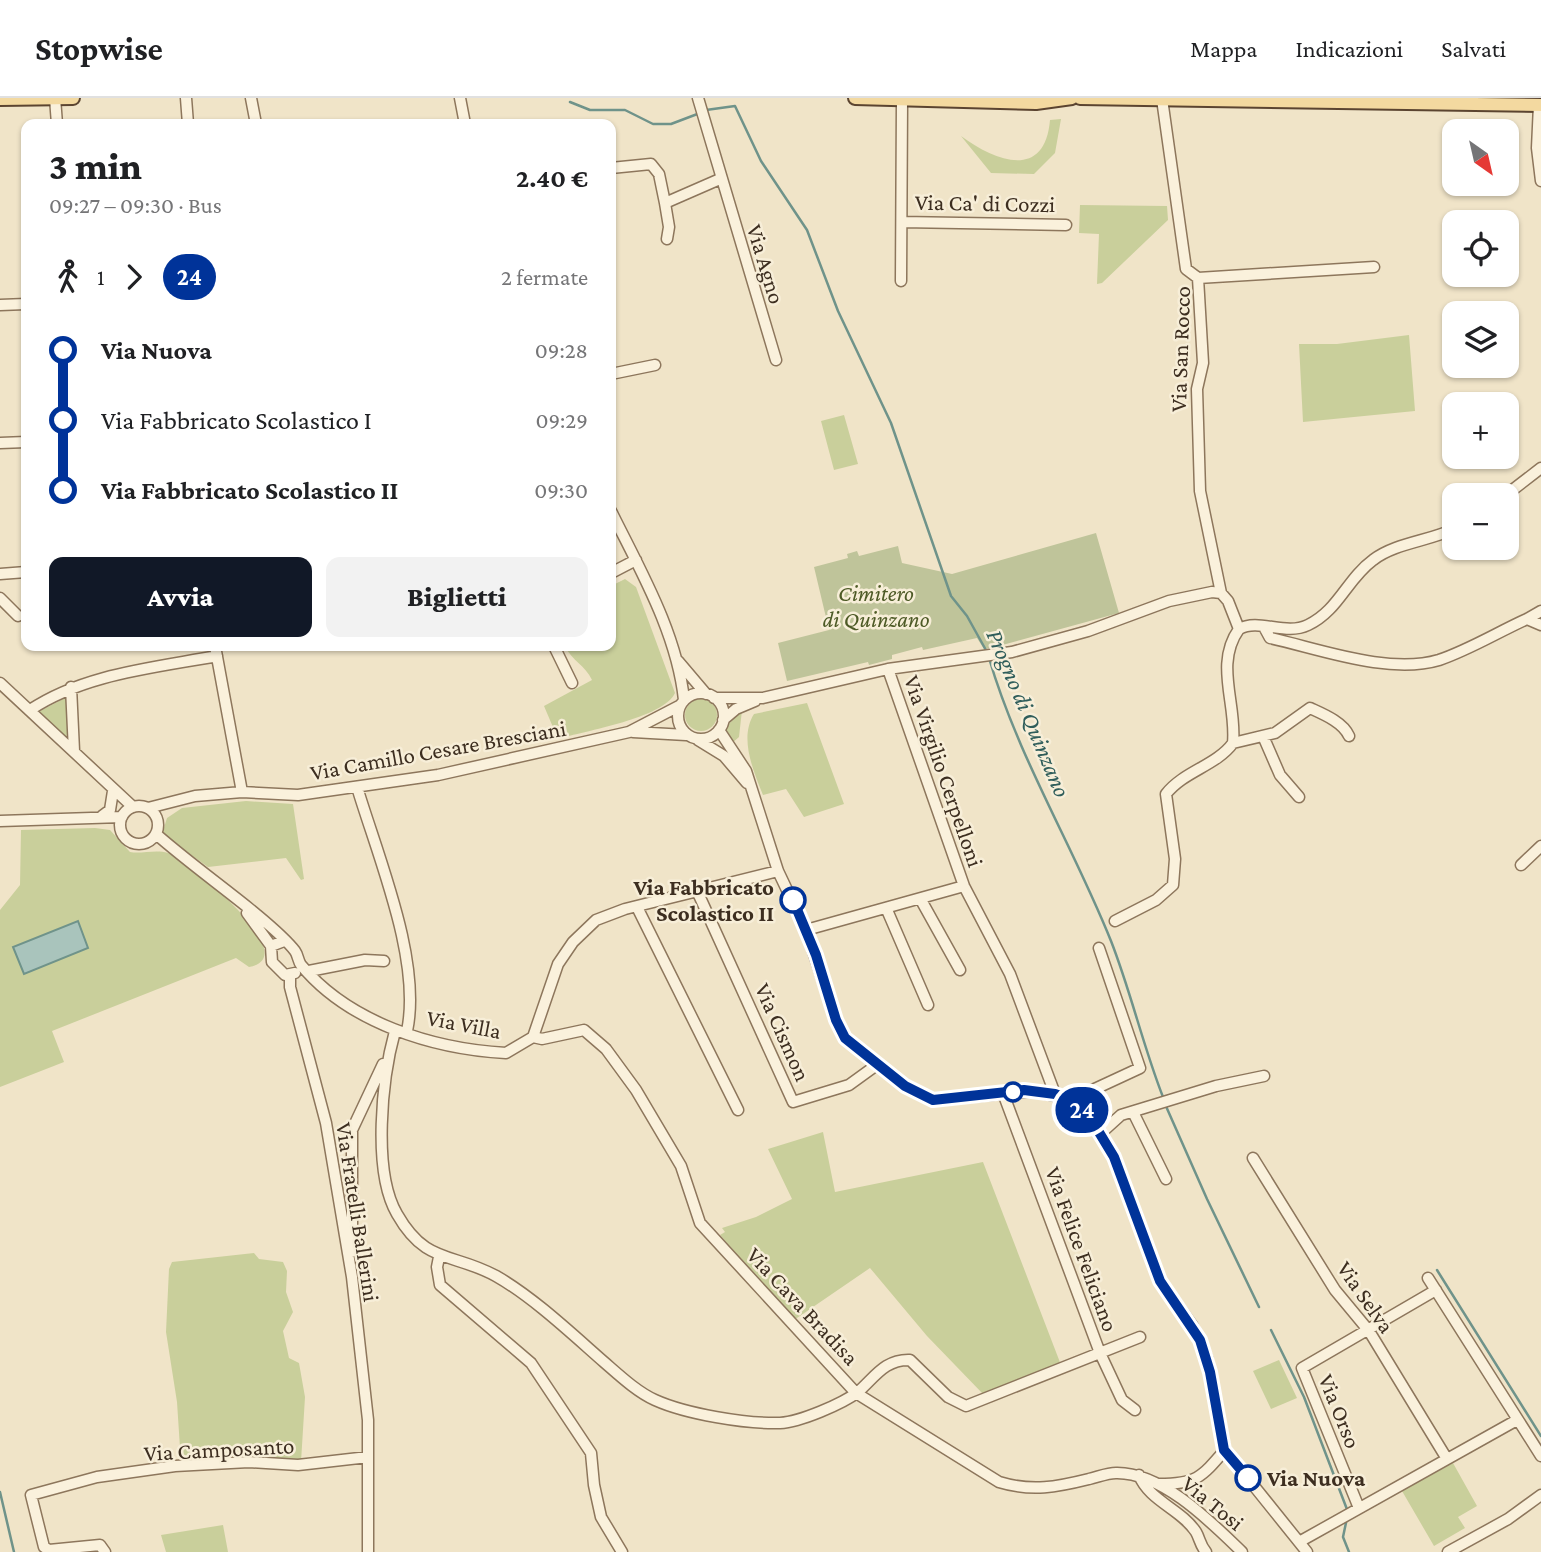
<!DOCTYPE html>
<html lang="it">
<head>
<meta charset="utf-8">
<style>
  :root { --surface:#fff; --page:#f2f2f2; --text:#202124; --muted:#757577; --line:#e0e0e0; --accent:#111827 }
  body { margin:0; font-family:"Crimson Pro",serif; background:var(--page); color:var(--text); height:100vh; display:flex; flex-direction:column; font-size:26px; white-space:nowrap }
  * { box-sizing:border-box; margin:0 }
  p { font-size:23px; color:var(--muted) }
  .icon { flex:none; width:38px; height:38px; fill:none; stroke:currentColor; stroke-width:2; stroke-linecap:round; stroke-linejoin:round }
  .map { position:relative; flex:1; overflow:hidden }
  .drawer { position:absolute; left:21px; top:21px; width:595px; height:532px; display:flex; flex-direction:column; background:var(--surface); border-radius:14px; box-shadow:0 2px 5px #0004 }
  .drawer>* { flex:none }
  .badge { padding:0 14px; border-radius:23px; font-size:24px; line-height:46px }
  .needle { width:46px; rotate:146deg }
  .buttons { position:absolute; left:1442px; top:21px; display:grid; gap:14px }
  .buttons a { display:grid; place-items:center; width:77px; height:77px; border-radius:14px; background:var(--surface); box-shadow:0 2px 5px #0004; font-size:35px }
  .map>.badge { position:absolute; translate:-50% -50%; box-shadow:0 0 0 4px #fff }
  .legs { display:flex; align-items:center; gap:10px; height:77px; padding:0 28px; font-size:23px }
  .legs p { margin-inline-start:auto }
  .headline { display:flex; align-items:center; justify-content:space-between; height:119px; padding:0 28px }
  h1 { font-size:38px; font-weight:800; line-height:52px }
  .cta { display:flex; gap:14px; margin-top:auto; padding:14px 28px }
  .cta a { flex:1; height:80px; border-radius:14px; background:var(--accent); color:#fff; font-size:28px; font-weight:800; line-height:80px; text-align:center }
  .cta a+a { background:var(--page); color:var(--text) }
  ul { padding:0 28px; list-style:none }
  li { display:flex; align-items:center; gap:24px; height:70px; font-size:26px }
  li i { display:grid; place-items:center; width:10px; height:100%; margin:0 9px; background:currentColor }
  li i::after { content:''; width:18px; height:18px; margin:-9px; border:5px solid; border-radius:50%; background:var(--surface) }
  li p { margin-inline-start:auto }
  li:first-child i { background:linear-gradient(#0000 50%,currentColor 0) }
  li:last-child i { background:linear-gradient(currentColor 50%,#0000 0) }
  header { display:flex; align-items:center; gap:42px; box-sizing:border-box; height:98px; padding:0 35px; background:var(--surface); border-bottom:2px solid var(--line) }
  header strong { font-size:33px }
  nav { display:flex; gap:38px; margin-inline-start:auto; font-size:24px }
  .map>svg:first-child { display:block }
</style>
</head>
<body>
<header>
<strong>Stopwise</strong>
<nav><a>Mappa</a><a>Indicazioni</a><a>Salvati</a></nav>
</header>
<div class="map">
<svg width="1541" height="1454" viewBox="0 0 1541 1454">
  <rect width="100%" height="100%" fill="#f0e4c8"/>
  <path fill="#c9cf9b" d="M1061,21l-6,34 -21,21 -43,-1 -30,-37c35,26 84,44 89,-16z
    M1080,107l87,1 1,14 -66,63 -5,1 2,-50 -20,-1z
    M1409,237l6,76 -112,11 -4,-78h38z
    M844,317l14,49 -24,6 -13,-49z
    M625,481l11,8 39,106c-11,25 -91,38 -117,46l-14,-33 48,-26c-7,-15 -20,-19 -27,-34h46v-60z
    M69,598l2,47 -33,-31z
    M685 617a16 16 0 1 1 32 0a16 16 0 1 1-32 0Z
    M807,605l37,101 -40,13 -18,-28 -23,6c-10,-25 -24,-57 -9,-81z
    M742,612l-3,27 -8,7 -6,-16z
    M246,703l47,3 11,75 -3,1 -15,-22 -78,9 -46,-33 5,-16 15,-10z
    M95,730l15,2 20,22c12,2 26,-3 38,1 18,8 139,103 81,114l-13,-9 -184,73 12,31 -64,25v-177l20,-25 1,-55z
    M823,1034l12,60 148,-30 78,203 -78,29 -56,-58 -57,-68 -76,52 -74,-85 5,-3 -3,-4 34,-11 36,-18 -24,-50z
    M254,1155l5,6 24,3 4,9 -1,21 7,20 -10,19 6,27 10,5 6,34 -4,65 -120,1 -4,-61 -11,-70 3,-63 3,-7z
    M1279,1262l18,38 -26,11 -18,-38z
    M1453,1365l24,43 -19,11 7,11 -31,18 -32,-55z
    M223,1427l5,27h-62l-5,-17z"/>
  <path fill="#bfc49a" d="M1096,435l23,80 -124,34 -11,2 -7,-11 -54,12 -1,-3 -30,8v4l-23,6 -1,-3 -81,19 -9,-38 51,-13 -15,-63 34,-9 -1,-4 10,-3 2,5 39,-10 4,17 50,11z"/>
  <path fill="#a9c4bc" stroke="#6f938a" stroke-width="2" d="M78,823l10,27 -64,26 -11,-27z"/>
  <g fill="none" stroke-linecap="round" stroke-linejoin="round">
    <path stroke="#6f938a" stroke-width="2.5" d="M570,4l20,8h35l28,14h18l29,-11
      M706,12l29,-4 26,55 46,69 31,81 53,112 60,173 16,20 20,36
      M989,560c29,99 84,188 122,283 20,51 32,105 52,156
      M1165,1006l42,95 52,108
      M1437,1172l104,166
      M1271,1232l33,67 44,115
      M0,1394l14,60
      M1347,1420l-4,19 6,15"/>
    <g stroke="#8d765c" stroke-width="13">
      <path id="minor" d="M55,0l2,26
        M186,0l2,26
        M251,0l5,26
        M460,0l5,26
        M698,0l78,262
        M1162,1l24,170 12,9
        M1539,7l-2,43 4,33
        M611,70l40,-4 8,10 6,29
        M902,124l164,3
        M667,141l2,-12 -4,-24 55,-24
        M1198,180l5,85 -6,26 3,102 21,102
        M1198,180l176,-11
        M901,183l1,-180
        M0,207l26,-1
        M611,276l44,-9
        M0,345l26,-1
        M1506,397l35,-27
        M611,413c29,59 66,122 73,189
        M611,475l25,-13
        M0,476l26,-2
        M0,500l18,18
        M1527,521l14,-8
        M1264,529l6,11c50,11 119,37 169,22 30,-10 59,-28 88,-41l14,6
        M215,548l27,146
        M554,548l18,37
        M678,563l28,33
        M888,571l76,217 46,88 45,120
        M0,585l133,124
        M71,589l3,64
        M678 618a23 23 0 1 1 46 0a23 23 0 1 1-46 0Z
        M714,600h49l125,-29 124,-17 76,-21 81,-30 43,-9 9,1 7,8 11,28
        M30,612c54,-36 123,-42 187,-54
        M723,622l13,-11 19,-8
        M719,632l27,41 32,100 28,59 30,90 9,18 60,48 28,14 101,-9 37,9 20,19 23,38 46,124 32,44 15,33 18,92 82,102
        M633,634l53,3
        M1263,638l17,39 19,22
        M698,642l26,16 23,27
        M1233,645l42,-10 35,-25c13,6 33,14 39,28
        M357,689c21,70 65,174 50,244
        M120 727a19 19 0 1 1 38 0a19 19 0 1 1-38 0Z
        M148,710l47,-12 47,-4 56,3 140,-20 191,-43 50,-26
        M102,718l8,-6 3,-19
        M0,723l122,-4
        M156,736c32,28 67,53 100,80 12,10 29,24 39,37 3,4 3,10 6,14 48,58 132,84 205,88l27,-16 25,-73 15,-22 23,-22 29,-11 153,-38
        M1521,767l20,-19
        M698,795l95,209 56,-17 29,-21
        M921,802l39,70
        M637,809l101,203
        M887,812l41,95
        M247,815l24,33
        M1115,823l41,-21 17,-15 2,-26 -9,-65c18,-23 50,-28 67,-51 4,-39 -19,-79 6,-114 20,-11 46,7 69,-4 30,-14 39,-46 65,-65 22,-17 56,-19 81,-31
        M806,832l158,-44
        M284,843l-13,5 1,16 13,13 10,-2
        M309,873l56,-11 19,1
        M290,878v11l36,136 26,154 16,143v132
        M395,933c-13,47 -23,140 2,183 29,51 55,38 99,62 37,21 76,58 108,86 15,13 33,30 51,38 31,14 91,24 125,23 20,-1 62,-19 78,-31 17,-15 27,-33 52,-32l38,37 18,9 174,-69
        M533,939l9,2 42,-9 22,19 30,41 45,76 19,57 156,170 143,89c33,10 58,5 90,-3 9,-2 18,-6 27,-6 46,-1 95,49 126,79
        M1003,995l97,260 22,47 13,10
        M1071,1002l69,-32 -41,-120
        M1133,1014l33,67
        M1100,1036l21,-19 95,-29 48,-10
        M1253,1060l82,132 34,41 78,128
        M352,1154v-122l31,-66
        M439,1159l-2,10 3,18 91,78 60,90 3,32 7,32 21,35
        M1428,1180l113,178
        M1139,1377c10,26 42,34 57,57 4,7 4,13 10,20
        M1159,1386c37,0 42,-6 66,-34
        M1359,1410l-57,-140 134,-78
        M1299,1444l218,-122
        M105,1454l-5,-7 -51,5 -5,-3 -13,-52 66,-18 78,-11 74,-4 49,3 70,-8
        M1448,1454l60,-33 33,-24"/>
    </g>
    <g stroke="#5b4430" stroke-width="16">
      <path id="major" d="M855,0l181,5 36,-5
        M1080,0l461,7
        M0,1l73,-1"/>
    </g>
    <use href="#minor" stroke="#faf1dc" stroke-width="10"/>
    <use href="#major" stroke="#f3d9a0" stroke-width="12"/>
  </g>
  <g fill="none" stroke-linecap="round" stroke-linejoin="round">
    <g stroke="#fff" stroke-width="16">
      <path id="line-1" d="M793,802l23,55 20,65 9,18 60,48 28,14 91,-10 31,4 16,6 20,19 23,38 46,124 40,59 10,32 14,78 24,28"/>
    </g>
    <use href="#line-1" stroke="#039" stroke-width="10"/>
  </g>
  <g fill="#fff" stroke="#039" stroke-width="3.5">
    <circle cx="793" cy="802" r="12"/>
    <circle cx="1013" cy="994" r="9"/>
    <circle cx="1248" cy="1380" r="12"/>
  </g>
  <g text-anchor="middle" dominant-baseline="central" stroke-width="5" stroke-linejoin="round" paint-order="stroke">
    <g font-size="23" fill="#3d2e20" stroke="#f7eed8">
      <text transform="translate(985 105) rotate(1)">Via Ca' di Cozzi</text>
      <text transform="translate(766 166) rotate(73)">Via Agno</text>
      <text transform="translate(1180 251) rotate(-88)">Via San Rocco</text>
      <text transform="translate(438 652) rotate(-10)">Via Camillo Cesare Bresciani</text>
      <text transform="translate(944 673) rotate(71)">Via Virgilio Cerpelloni</text>
      <text transform="translate(464 926) rotate(11)">Via Villa</text>
      <text transform="translate(783 934) rotate(66)">Via Cismon</text>
      <text transform="translate(358 1114) rotate(81)">Via Fratelli Ballerini</text>
      <text transform="translate(1082 1151) rotate(70)">Via Felice Feliciano</text>
      <text transform="translate(1366 1199) rotate(55)">Via Selva</text>
      <text transform="translate(803 1208) rotate(47)">Via Cava Bradisa</text>
      <text transform="translate(1340 1313) rotate(68)">Via Orso</text>
      <text transform="translate(219 1351) rotate(-3)">Via Camposanto</text>
      <text transform="translate(1213 1405) rotate(39)">Via Tosi</text>
    </g>
    <g font-size="23" font-style="italic" fill="#4d5a26" stroke="#f7eed8">
      <text x="876" y="495">Cimitero<tspan x="876" dy="26">di Quinzano</tspan></text>
    </g>
    <g font-size="23" font-weight="bold" fill="#3d2e20" stroke="#f7eed8" text-anchor="end">
      <text x="774" y="789">Via Fabbricato<tspan x="774" dy="26">Scolastico II</tspan></text>
      <text x="1267" y="1380" text-anchor="start">Via Nuova</text>
    </g>
    <g font-size="24" font-style="italic" fill="#2f5d5a" stroke="#f7eed8">
      <text transform="translate(1029 615) rotate(67)">Progno di Quinzano</text>
    </g>
  </g>
</svg>
<div class="buttons">
<a><svg class="needle" viewBox="-14 -14 28 28"><path d="M0-13l5 13h-10z" fill="#e53935"/><path d="M0 13l5-13h-10z" fill="#757577"/></svg></a>
<a><svg class="icon" aria-label="locate" viewBox="0 0 24 24"><circle cx="12" cy="12" r="6"/><path d="M12 2v4M12 18v4M2 12h4M18 12h4"/></svg></a>
<a><svg class="icon" aria-label="layers" viewBox="0 0 24 24"><path d="M12 4l9 5-9 5-9-5zM3 14l9 5 9-5"/></svg></a>
<a>+</a>
<a>−</a>
</div>
<b class="badge" style="left:1082px;top:1012px;background:#039;color:#fff">24</b>
<section class="drawer">
<div class="headline"><div><h1>3 min</h1><p>09:27 – 09:30 · Bus</p></div><b>2.40 €</b></div>
<div class="legs"><svg class="icon" aria-label="walk" viewBox="0 0 24 24"><circle cx="13" cy="4" r="2"/><path d="M13 8l-2 6 4 7M11 14l-3 7M7 12l3-4h3l4 4"/></svg>1<svg class="icon" aria-label="forward" viewBox="0 0 24 24"><path d="M9 5l7 7-7 7"/></svg><b class="badge" style="background:#039;color:#fff">24</b><p>2 fermate</p></div>
<ul>
<li><i style="color:#039"></i><b>Via Nuova</b><p>09:28</p></li>
<li><i style="color:#039"></i><span>Via Fabbricato Scolastico I</span><p>09:29</p></li>
<li><i style="color:#039"></i><b>Via Fabbricato Scolastico II</b><p>09:30</p></li>
</ul>
<div class="cta"><a>Avvia</a><a>Biglietti</a></div>
</section>
</div>
</body>
</html>
